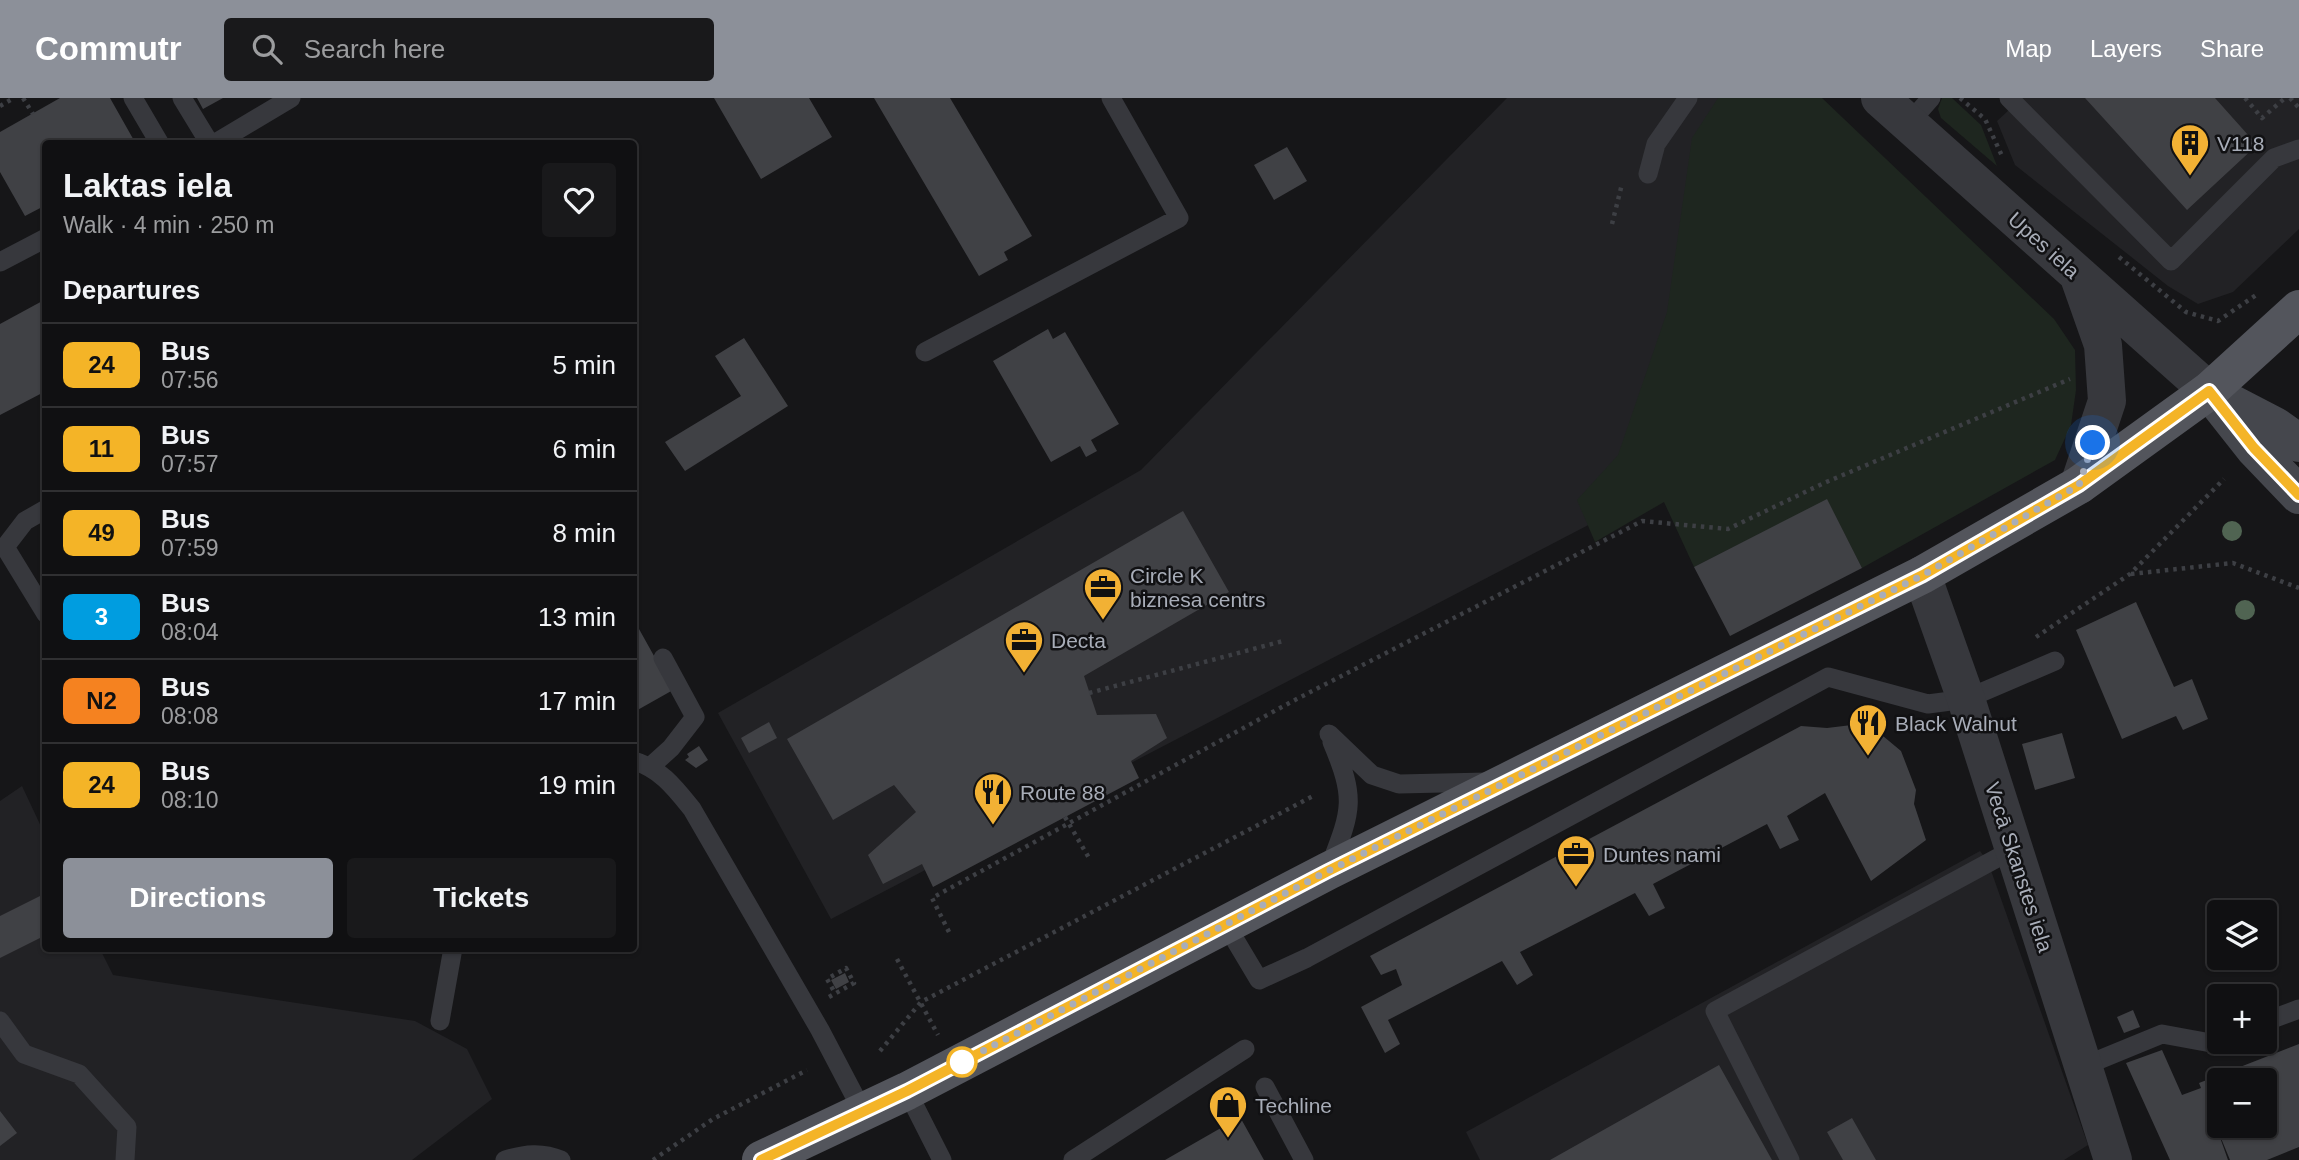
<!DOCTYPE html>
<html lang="en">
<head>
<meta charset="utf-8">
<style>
  :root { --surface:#101012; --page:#19191b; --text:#f1f3f6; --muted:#9c9d9f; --line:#303032; --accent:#8c9099 }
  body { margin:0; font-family:Helvetica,sans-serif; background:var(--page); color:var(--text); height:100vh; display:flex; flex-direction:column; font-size:26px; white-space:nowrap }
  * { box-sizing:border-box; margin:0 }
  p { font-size:23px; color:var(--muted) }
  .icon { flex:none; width:38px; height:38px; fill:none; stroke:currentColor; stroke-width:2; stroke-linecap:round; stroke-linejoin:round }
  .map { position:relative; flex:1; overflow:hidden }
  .sheet { position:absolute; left:42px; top:42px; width:595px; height:812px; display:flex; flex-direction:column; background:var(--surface); border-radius:7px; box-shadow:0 2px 5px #0004,0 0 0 2px var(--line) }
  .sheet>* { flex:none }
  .badge { padding:0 14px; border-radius:10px; font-size:24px; line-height:46px }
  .tools { position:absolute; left:2207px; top:802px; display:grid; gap:14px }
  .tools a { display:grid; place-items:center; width:70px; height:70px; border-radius:7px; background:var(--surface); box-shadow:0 2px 5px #0004,0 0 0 2px var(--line); font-size:35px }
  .you { position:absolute; width:35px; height:35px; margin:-18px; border:5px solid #fff; border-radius:50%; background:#1a73e8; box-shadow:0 0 0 10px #1a73e833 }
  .map>.badge { position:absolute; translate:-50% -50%; box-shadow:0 0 0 4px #fff }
  h2 { padding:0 21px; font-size:26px; line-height:63px }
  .round { display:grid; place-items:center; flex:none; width:74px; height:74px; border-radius:7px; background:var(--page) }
  .summary { display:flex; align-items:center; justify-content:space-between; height:119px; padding:0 21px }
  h1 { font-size:33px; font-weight:800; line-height:52px }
  .action { display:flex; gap:14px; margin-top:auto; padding:14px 21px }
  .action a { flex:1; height:80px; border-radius:7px; background:var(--accent); color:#fff; font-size:28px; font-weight:800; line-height:80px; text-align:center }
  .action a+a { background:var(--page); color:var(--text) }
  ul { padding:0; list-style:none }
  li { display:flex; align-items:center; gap:21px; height:84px; padding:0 21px; border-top:2px solid var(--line) }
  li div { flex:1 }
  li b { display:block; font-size:26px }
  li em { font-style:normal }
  li .badge { min-width:77px; font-weight:700; text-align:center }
  header { display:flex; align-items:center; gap:42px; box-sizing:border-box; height:98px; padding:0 35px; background:var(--accent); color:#fff }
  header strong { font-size:33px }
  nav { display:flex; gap:38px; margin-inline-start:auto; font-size:24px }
  .search { width:490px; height:63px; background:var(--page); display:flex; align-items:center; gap:18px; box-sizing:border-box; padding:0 24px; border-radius:7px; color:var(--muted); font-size:26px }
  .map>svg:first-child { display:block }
</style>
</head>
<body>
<header>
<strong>Commutr</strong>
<div class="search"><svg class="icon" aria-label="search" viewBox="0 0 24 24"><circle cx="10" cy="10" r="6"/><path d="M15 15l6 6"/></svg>Search here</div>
<nav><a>Map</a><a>Layers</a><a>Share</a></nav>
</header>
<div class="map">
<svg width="2299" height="1062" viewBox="0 0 2299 1062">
  <rect width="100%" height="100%" fill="#161618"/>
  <path fill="#222225" d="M1507,0h276l-112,384 -840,437 -113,-206 423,-243z
    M2022,0h277v131l-66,63 -35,12 -30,-18 -153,-121 -18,-44z
    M22,688l23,49 1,113 54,1 13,26 302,46 52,28 25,50 -80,61h-412v-359z
    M1980,753l8,11 100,283 -24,15h-584l-14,-28z"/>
  <path fill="#1e261f" d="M1718,0h104l232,221 21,31 1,40 -5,35 -16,35 -193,108 -35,-68 -133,67 -30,-65 -69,40 -18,-42 41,-45 49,-143 25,-174z
    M1942,0h10l29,27 16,41 -56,-48 -3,-9z"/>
  <path fill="#404145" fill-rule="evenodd" d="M60,0h50l26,46h-90v61l-21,11 -25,-44v-40z
    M197,0h26l-20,11z
    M714,0h95l23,39 -71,42z
    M874,0h76l82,138 -28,16 4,8 -29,16z
    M2085,0h130l42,47 -70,65z
    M1287,49l20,34 -33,19 -20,-35z
    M46,201v92l-46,24v-91z
    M1048,231l5,10 12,-7 54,92 -28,16 6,11 -11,6 -6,-11 -29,16 -58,-101z
    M744,240l44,68 -103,65 -20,-29 76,-46 -26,-40z
    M1827,401l35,69 -132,68 -36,-69z
    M1183,413l46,81 -145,84 13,39 59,-1 11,24 -36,23 8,17 -206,109 -11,-23 -39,20 -15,-29 48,-43 -22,-27 -61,35 -46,-81z
    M2136,504l38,85 18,-8 16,40 -25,11 -7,-14 -54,23 -46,-109z
    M634,522l39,70 -39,22z
    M769,624l8,16 -28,15 -8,-15z
    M1860,626l23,12 18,15 15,39 -2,14 12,36 -55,41 -46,-88 -38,23 12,24 -19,9 -13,-25 -114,60 12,24 -16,8 -14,-23 -115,59 13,23 -16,10 -15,-24 -114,59 12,24 -15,9 -24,-46 41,-22 -6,-16 -15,6 -11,-19 431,-230 26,2z
    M2062,635l13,45 -40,12 -13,-46z
    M699,648l9,14 -12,8 -11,-8 4,-3 -2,-3z
    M46,795v42l-46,23v-42z
    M845,875l4,9 -13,7 -5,-9z
    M2133,912l7,17 -16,6 -7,-16z
    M2299,946v103l-32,13h-37l-14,-34 12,34h-58l-44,-97 36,-13 20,45 19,-7 -2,-5zM2219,982h45v45h-45z
    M1719,967l53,95h-222z
    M0,1013l17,22 -17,13z
    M1240,1019l24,43h-99z
    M1852,1020l24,42h-33l-16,-28z"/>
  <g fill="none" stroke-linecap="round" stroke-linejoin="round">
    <path stroke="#3d3f44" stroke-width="4.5" stroke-dasharray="3.5 5" stroke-linecap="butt" d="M23,0l10,16
      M1960,0l25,21 17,37
      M2245,0l17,20 23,-20
      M2290,0l9,10
      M0,8l14,-8
      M1612,126l10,-40
      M2119,159l67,55 32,9 38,-26
      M2131,476l102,-11 66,25
      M2036,539l94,-63 94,-95
      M1089,595l194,-52
      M1065,719l24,41
      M949,834l-17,-34 359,-196 351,-181 86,8 96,-46 246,-104
      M897,861l41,76
      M829,899l25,-14 -8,-15 -19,11 8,14
      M880,953l41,-49 394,-207
      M653,1062l60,-41 94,-49"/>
    <path stroke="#37383d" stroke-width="19" d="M133,0l27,46
      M182,0l28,46
      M2009,0l162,163 103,-103 25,-9
      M1909,25l22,-25
      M214,46l77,-46
      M1648,76l8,-30 32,-46
      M0,164l46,-24
      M925,254l254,-134 -68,-120
      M46,411l-21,12 -20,26 41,67
      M1329,636l43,41 27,9 88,-2
      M634,663c27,8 41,27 58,48l128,221 43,82
      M651,668l20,-18 24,-31 -32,-59
      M1329,771c22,-58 28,-68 3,-127
      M1225,825l34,57 48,-22 521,-281 100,27 38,-5 89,-38
      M0,923l24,33 55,20 48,53 -2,33
      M440,923l13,-73
      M2264,924l35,-13
      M2084,968l78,-32 49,9 8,-3
      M1265,989l39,73
      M907,993l35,69
      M505,1062c20,-6 37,-8 56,0
      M1073,1062l172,-111
      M1790,1062l-75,-149 297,-161"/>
    <path stroke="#37383d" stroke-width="38" d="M1922,477l44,124 147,461"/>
    <path stroke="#37383d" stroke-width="38" d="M1880,0l329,293
      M2079,179l24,68 4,56 -28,84"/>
    <path stroke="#45474d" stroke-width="38" d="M2209,293l45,57 45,47
      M2223,301l52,27 24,17"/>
    <path stroke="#53555c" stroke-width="38" d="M761,1062l146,-69 421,-220 594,-296 157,-90 130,-94 90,-82"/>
  </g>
  <g fill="#506452">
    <circle cx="2232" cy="433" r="10"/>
    <circle cx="2245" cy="512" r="10"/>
  </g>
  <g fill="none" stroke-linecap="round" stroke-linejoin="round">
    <g stroke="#fff" stroke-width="16">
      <path id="line" d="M761,1062l146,-69 421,-220 595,-296 156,-90 130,-94 45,57 45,47"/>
    </g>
    <use href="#line" stroke="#f4b427" stroke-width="10"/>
    <path stroke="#a8adb8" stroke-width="7" stroke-dasharray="0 12.6" d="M962,964l-6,3 372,-194 595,-296 156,-90 14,-42"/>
  </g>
  <defs>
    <g id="building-pin" transform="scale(2.0125)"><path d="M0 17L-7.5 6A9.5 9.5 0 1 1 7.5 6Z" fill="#f2b134" stroke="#111113"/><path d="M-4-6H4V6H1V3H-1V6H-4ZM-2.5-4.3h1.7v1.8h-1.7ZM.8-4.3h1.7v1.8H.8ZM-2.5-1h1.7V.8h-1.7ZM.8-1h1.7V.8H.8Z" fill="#111"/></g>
    <g id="office-pin" transform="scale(2.0125)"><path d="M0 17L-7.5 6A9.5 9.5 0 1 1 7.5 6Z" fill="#f2b134" stroke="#111113"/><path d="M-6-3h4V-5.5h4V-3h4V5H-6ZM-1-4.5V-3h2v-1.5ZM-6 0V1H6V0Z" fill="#111"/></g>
    <g id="restaurant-pin" transform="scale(2.0125)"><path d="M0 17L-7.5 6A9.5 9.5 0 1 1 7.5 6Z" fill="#f2b134" stroke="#111113"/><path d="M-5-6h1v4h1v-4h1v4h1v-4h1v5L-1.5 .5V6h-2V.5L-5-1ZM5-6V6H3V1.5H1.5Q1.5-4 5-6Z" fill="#111"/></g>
    <g id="shop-pin" transform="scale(2.0125)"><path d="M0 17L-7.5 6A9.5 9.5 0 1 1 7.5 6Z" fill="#f2b134" stroke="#111113"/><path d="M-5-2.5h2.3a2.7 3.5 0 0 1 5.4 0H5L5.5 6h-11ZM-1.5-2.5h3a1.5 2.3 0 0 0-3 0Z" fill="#111"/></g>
  </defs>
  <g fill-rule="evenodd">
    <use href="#building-pin" x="2190" y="45"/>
    <use href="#office-pin" x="1103" y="489"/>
    <use href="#office-pin" x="1024" y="542"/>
    <use href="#restaurant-pin" x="1868" y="625"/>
    <use href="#restaurant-pin" x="993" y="694"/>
    <use href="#office-pin" x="1576" y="756"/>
    <use href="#shop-pin" x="1228" y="1007"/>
  </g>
  <circle fill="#fff" stroke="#f4b427" stroke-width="3.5" cx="962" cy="964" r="14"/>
  <g text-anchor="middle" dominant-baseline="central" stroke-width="5" stroke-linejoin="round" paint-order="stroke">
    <g font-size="21" fill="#a8adb8" stroke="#111113" text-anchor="start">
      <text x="2217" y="45">V118</text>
      <text x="1130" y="477">Circle K<tspan x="1130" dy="24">biznesa centrs</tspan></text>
      <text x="1051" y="542">Decta</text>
      <text x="1895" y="625">Black Walnut</text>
      <text x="1020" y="694">Route 88</text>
      <text x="1603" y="756">Duntes nami</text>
      <text x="1255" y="1007">Techline</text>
    </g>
    <g font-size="21" fill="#a8adb8" stroke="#111113">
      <text transform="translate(2044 147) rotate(42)">Upes iela</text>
      <text transform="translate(2019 769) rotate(72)">Vecā Skanstes iela</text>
    </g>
  </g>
</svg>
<div class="tools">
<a><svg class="icon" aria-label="layers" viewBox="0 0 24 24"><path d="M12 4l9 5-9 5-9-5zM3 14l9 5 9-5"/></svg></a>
<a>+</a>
<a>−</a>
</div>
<div class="you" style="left:2093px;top:345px"></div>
<section class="sheet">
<div class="summary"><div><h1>Laktas iela</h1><p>Walk · 4 min · 250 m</p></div><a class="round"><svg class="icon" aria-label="heart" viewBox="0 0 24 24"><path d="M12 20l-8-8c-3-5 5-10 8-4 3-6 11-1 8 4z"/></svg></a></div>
<h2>Departures</h2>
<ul>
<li><span class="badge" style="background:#f4b427;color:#111">24</span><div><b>Bus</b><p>07:56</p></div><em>5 min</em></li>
<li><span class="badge" style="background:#f4b427;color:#111">11</span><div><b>Bus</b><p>07:57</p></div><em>6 min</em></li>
<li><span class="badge" style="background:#f4b427;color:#111">49</span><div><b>Bus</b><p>07:59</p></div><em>8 min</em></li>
<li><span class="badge" style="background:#009de0;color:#fff">3</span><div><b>Bus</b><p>08:04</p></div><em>13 min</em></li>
<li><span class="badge" style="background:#f58220;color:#111">N2</span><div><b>Bus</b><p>08:08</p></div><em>17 min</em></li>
<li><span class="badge" style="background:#f4b427;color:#111">24</span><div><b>Bus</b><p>08:10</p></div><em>19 min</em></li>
</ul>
<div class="action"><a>Directions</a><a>Tickets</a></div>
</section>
</div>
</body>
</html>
